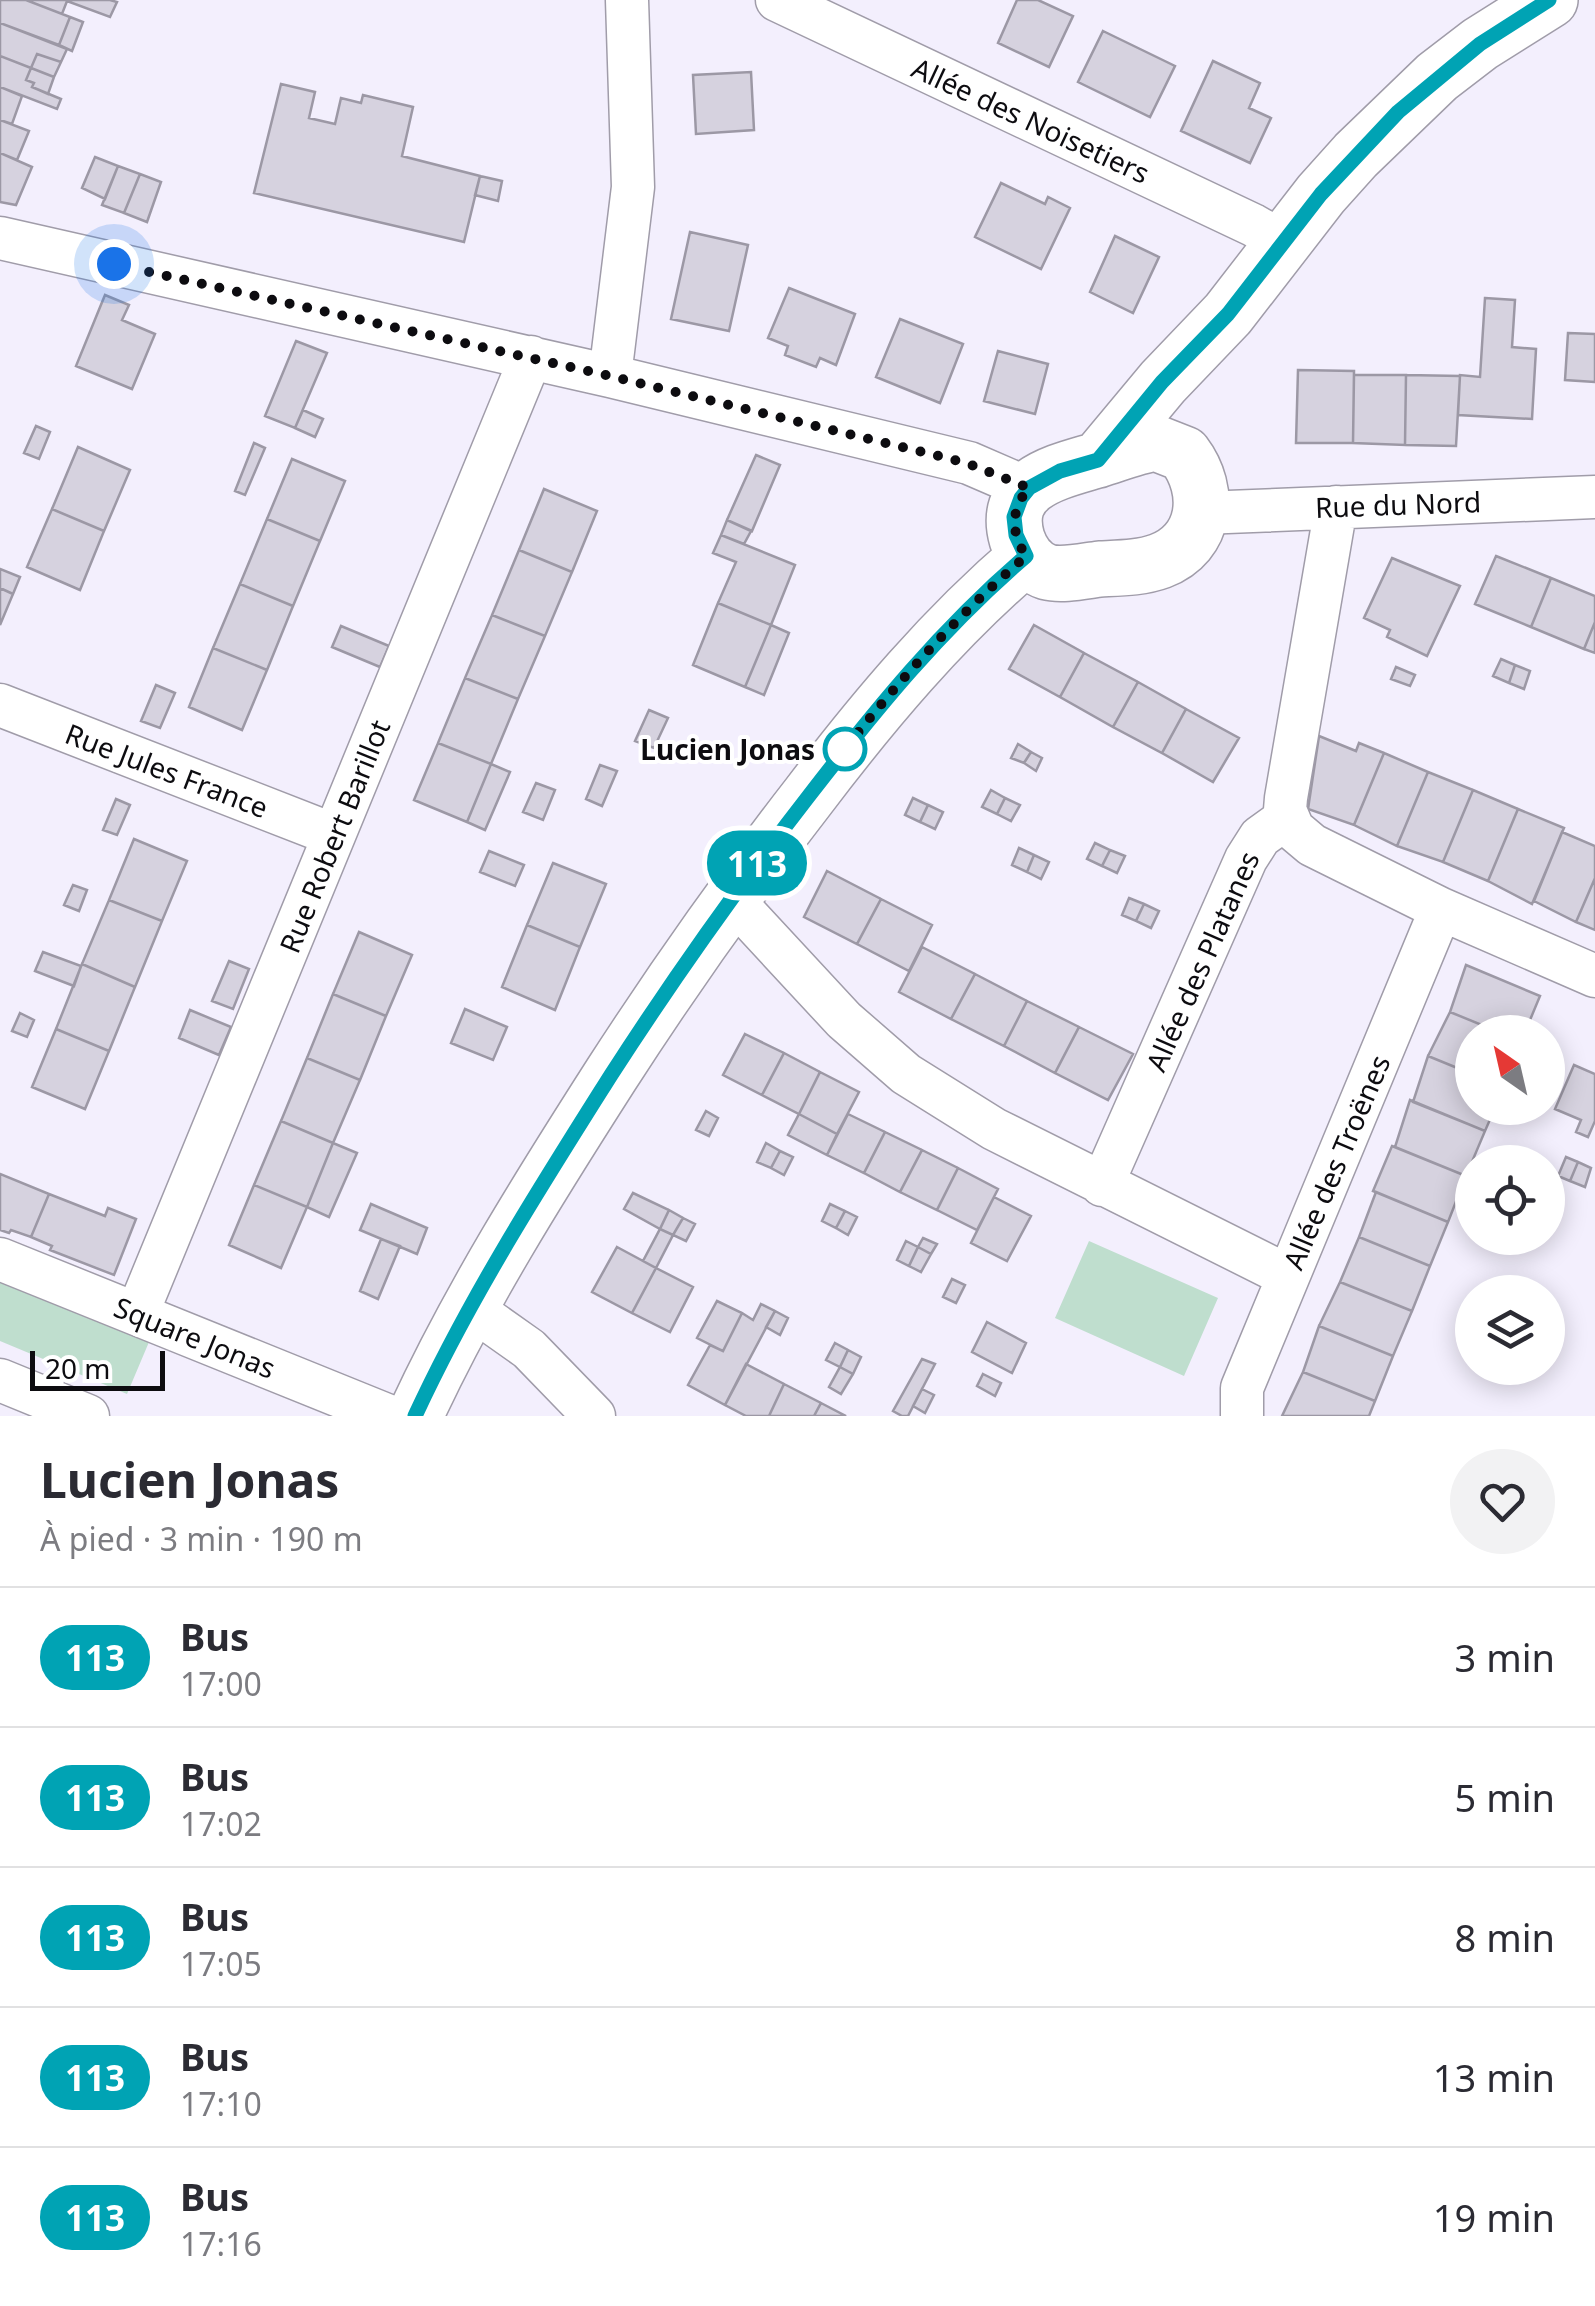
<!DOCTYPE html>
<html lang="fr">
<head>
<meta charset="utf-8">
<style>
  :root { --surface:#fff; --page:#f2f2f3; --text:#2b2b33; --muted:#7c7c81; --line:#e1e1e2 }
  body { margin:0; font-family:"Noto Sans",sans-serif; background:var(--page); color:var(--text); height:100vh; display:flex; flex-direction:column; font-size:38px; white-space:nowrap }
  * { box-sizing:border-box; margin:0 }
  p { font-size:32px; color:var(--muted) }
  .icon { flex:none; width:55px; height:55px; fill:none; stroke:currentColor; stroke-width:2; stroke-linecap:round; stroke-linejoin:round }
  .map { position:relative; height:1416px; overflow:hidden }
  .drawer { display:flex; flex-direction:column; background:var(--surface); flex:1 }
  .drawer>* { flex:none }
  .badge { padding:0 20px; border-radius:32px; font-size:35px; line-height:65px }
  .needle { width:65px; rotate:326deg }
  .controls { position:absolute; left:1455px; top:1015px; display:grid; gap:20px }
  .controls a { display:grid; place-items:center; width:110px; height:110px; border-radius:50%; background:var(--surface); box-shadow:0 5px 25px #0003; font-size:50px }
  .scale { position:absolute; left:30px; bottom:25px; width:135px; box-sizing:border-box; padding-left:10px; border:5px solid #0d0c10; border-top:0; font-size:28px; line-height:35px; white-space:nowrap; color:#0d0c10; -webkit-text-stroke:8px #fff; paint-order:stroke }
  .you { position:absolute; width:50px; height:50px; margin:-25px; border:8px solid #fff; border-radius:50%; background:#1a73e8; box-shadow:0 0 0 15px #1a73e833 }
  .map>.badge { position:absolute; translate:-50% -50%; box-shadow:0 0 0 5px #fff }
  .round { display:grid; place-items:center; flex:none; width:105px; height:105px; border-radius:52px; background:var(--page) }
  .head { display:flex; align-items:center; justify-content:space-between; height:170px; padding:0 40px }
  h1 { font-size:48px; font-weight:700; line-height:75px }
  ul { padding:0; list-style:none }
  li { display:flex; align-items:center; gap:30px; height:140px; padding:0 40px; border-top:2px solid var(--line) }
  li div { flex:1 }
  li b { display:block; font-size:38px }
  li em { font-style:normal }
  li .badge { min-width:110px; font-weight:700; text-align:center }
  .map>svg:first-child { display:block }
</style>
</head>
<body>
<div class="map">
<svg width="1595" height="1416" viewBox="0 0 1595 1416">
  <rect width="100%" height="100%" fill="#f3effd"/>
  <path fill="#bfdece" d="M1089,1241l129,57 -34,78 -129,-58z
    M0,1279l149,63 -22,52 -127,-53z"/>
  <path fill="#d6d2df" stroke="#9c98a5" stroke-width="2.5" d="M0,0h26l44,17 -11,28 -59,-22z
    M26,0h84l7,2 -7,15 -43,-16 -5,13z
    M1017,0h21l35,16 -24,51 -51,-24z
    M70,17l13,5 -11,29 -13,-6z
    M0,23l67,26 -6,13 -24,-8 -6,14 -31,-12z
    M1103,31l72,35 -25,51 -72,-35z
    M37,54l24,8 -7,15 -23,-9z
    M0,56l31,12 -5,12 8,3 -2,4 29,12 -4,10 -57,-22z
    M1213,61l47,22 -11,25 22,10 -21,45 -69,-32z
    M31,68l23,9 -6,17 -16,-7 2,-4 -8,-3z
    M751,72l3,58 -58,4 -3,-59z
    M281,84l34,8 -6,26 26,6 6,-26 20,5 2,-8 50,12 -11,49 78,20 -16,66 -210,-49z
    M0,87l22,9 -10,28 -12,-4z
    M0,120l29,11 -12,29 -17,-7z
    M0,153l32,14 -16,38 -16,-3z
    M95,157l23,9 -13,33 -23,-11z
    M118,166l22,8 -16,39 -22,-8z
    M140,174l21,8 -14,40 -23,-9z
    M480,176l22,5 -4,20 -23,-6z
    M1001,183l44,21 3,-7 22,11 -29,61 -66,-32z
    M690,232l58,13 -19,86 -58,-12z
    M1115,236l44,21 -26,56 -43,-21z
    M789,288l66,26 -19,51 -16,-7 -4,9 -31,-12 3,-9 -20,-8z
    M105,295l24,10 -7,15 33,14 -23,55 -56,-23z
    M1485,298l30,2 -3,47 24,2 -4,70 -74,-4 2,-40 20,2z
    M900,319l63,25 -23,59 -64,-26z
    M1568,333l27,1v48l-30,-2z
    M296,341l31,12 -32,75 -30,-12z
    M998,351l50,13 -13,50 -51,-13z
    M1298,370l56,1 -1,72h-57z
    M1354,375h52l-1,70 -52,-2z
    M1406,375l54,1 -4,70 -51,-1z
    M303,410l20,9 -8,18 -20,-9z
    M36,426l14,6 -11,27 -15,-6z
    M254,443l11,5 -20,47 -10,-4z
    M78,447l52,23 -26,61 -52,-22z
    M756,455l24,10 -28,66 -25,-11z
    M292,459l53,22 -25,60 -53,-22z
    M544,489l53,22 -25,61 -53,-22z
    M52,509l52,22 -24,59 -53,-23z
    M267,519l53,22 -27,65 -53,-22z
    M727,520l24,11 -7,13 -23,-9z
    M721,535l74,30 -24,60 -53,-22 18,-41 -23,-9z
    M519,550l53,22 -27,64 -53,-21z
    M1496,556l55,22 -20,49 -56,-23z
    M1392,558l68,28 -33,70 -40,-19 3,-7 -26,-12z
    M0,569l20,8 -7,17 -13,-6z
    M1551,578l44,18v26l-11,27 -53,-22z
    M240,584l53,22 -26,64 -54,-22z
    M0,588l13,6 -13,31z
    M718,603l53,22 -26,62 -52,-22z
    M492,615l53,21 -27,63 -53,-21z
    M1595,622v31l-11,-4z
    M771,625l18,8 -25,62 -19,-8z
    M1034,625l50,28 -24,44 -51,-28z
    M341,626l48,20 -9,21 -48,-20z
    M213,648l54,22 -25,60 -53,-23z
    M1084,653l54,29 -25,45 -53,-30z
    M1501,659l14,6 -6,18 -16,-7z
    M1515,665l15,6 -6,18 -15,-6z
    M1396,667l19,8 -5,11 -19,-7z
    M465,678l53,21 -27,65 -53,-21z
    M1138,682l48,27 -24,44 -49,-26z
    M156,685l19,8 -15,35 -19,-7z
    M1186,709l53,29 -26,44 -51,-29z
    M649,710l19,8 -14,30 -19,-7z
    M1319,736l37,15 3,-8 25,10 -30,72 -46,-16z
    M438,743l53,21 -24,58 -53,-22z
    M1018,744l13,8 -7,11 -13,-5z
    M1031,752l11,6 -6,13 -12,-8z
    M1384,753l44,19 -31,74 -43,-21z
    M491,764l19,8 -25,58 -18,-8z
    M600,765l17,6 -15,35 -16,-7z
    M1428,772l45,18 -30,72 -46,-16z
    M536,783l19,7 -12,30 -20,-8z
    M991,790l14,8 -8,16 -15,-7z
    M1473,790l45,19 -30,72 -45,-19z
    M913,798l15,7 -8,17 -15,-7z
    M1005,798l15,7 -9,16 -14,-7z
    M116,799l14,6 -13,30 -14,-5z
    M928,805l15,7 -8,17 -15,-7z
    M1518,809l46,19 -32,76 -44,-23z
    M1562,832l33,14v32l-19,44 -42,-21z
    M134,839l53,22 -25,60 -53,-21z
    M1095,843l15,7 -8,16 -15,-7z
    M1019,848l15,7 -7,17 -15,-7z
    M1110,850l15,6 -8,17 -15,-7z
    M489,851l35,14 -9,21 -35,-14z
    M1034,855l15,7 -8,17 -14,-7z
    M553,863l53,21 -26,63 -53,-22z
    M827,871l54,28 -24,45 -53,-27z
    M1595,878v52l-19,-8z
    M73,885l14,5 -8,21 -15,-6z
    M1129,898l15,6 -8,17 -14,-6z
    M881,899l51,26 -23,46 -52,-27z
    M109,900l53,21 -27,66 -53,-23z
    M1144,904l15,7 -8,17 -15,-7z
    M527,925l53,22 -25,63 -53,-23z
    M359,932l53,23 -26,61 -53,-22z
    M922,947l53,27 -24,45 -52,-27z
    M43,952l38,14 -7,20 -39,-15z
    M229,961l20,8 -16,40 -21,-8z
    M82,964l53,23 -26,64 -53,-22z
    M1466,965l74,31 -15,36h-26l-49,-20z
    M975,974l52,27 -23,45 -53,-27z
    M333,994l53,22 -26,64 -53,-22z
    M1027,1001l52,26 -24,46 -51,-27z
    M465,1009l42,18 -14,33 -42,-17z
    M190,1010l41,17 -12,28 -40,-17z
    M1450,1012l49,20h-27v42l-44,-18z
    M20,1013l14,7 -7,17 -15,-6z
    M1079,1027l54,27 -25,46 -53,-27z
    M56,1029l53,22 -24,58 -53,-22z
    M745,1034l39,19 -22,42 -39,-20z
    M784,1053l36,19 -21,42 -37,-19z
    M1428,1056l44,18v34h23l-10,23 -72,-29z
    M307,1058l53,22 -27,63 -52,-22z
    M1574,1065l21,9v47l-7,16 -12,-5 5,-12 -26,-11z
    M820,1072l39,20 -22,42 -38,-20z
    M1410,1100l75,31 -19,45 -71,-29z
    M706,1111l12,7 -9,18 -13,-6z
    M799,1114l38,20 -10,21 -39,-20z
    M848,1114l37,18 -21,41 -37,-18z
    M281,1121l52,22 -26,64 -53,-22z
    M885,1132l37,18 -22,42 -36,-19z
    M333,1143l24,10 -28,64 -22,-10z
    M766,1143l14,8 -9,17 -14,-6z
    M1392,1146l74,30 -18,46 -75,-31z
    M922,1150l36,18 -21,42 -37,-18z
    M780,1151l13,6 -9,18 -13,-7z
    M1566,1157l12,5 -8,19 -12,-5z
    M1578,1162l13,6 -6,19 -15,-6z
    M958,1168l40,21 -21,41 -40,-20z
    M0,1174l49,20 -18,43 -20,-7 -2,3 -9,-3z
    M254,1185l53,22 -26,61 -52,-23z
    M1376,1192l72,30 -18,44 -71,-29z
    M633,1193l36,17 -9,19 -36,-20z
    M49,1194l56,22 3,-8 28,11 -22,56 -64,-25 2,-4 -21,-9z
    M994,1197l37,19 -24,45 -36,-18z
    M371,1204l56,24 -10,26 -57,-24z
    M830,1204l15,7 -9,17 -14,-7z
    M669,1210l14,8 -10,17 -13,-6z
    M845,1211l12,6 -9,18 -12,-7z
    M683,1218l12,6 -9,17 -13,-6z
    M660,1229l13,6 -17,33 -13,-7z
    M1359,1237l71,29 -18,45 -72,-29z
    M923,1238l14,6 -6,10 -13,-7z
    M381,1239l19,7 -22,53 -18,-8z
    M906,1241l12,6 -9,19 -12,-6z
    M617,1247l39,21 -24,45 -40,-21z
    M918,1247l13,7 -10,18 -12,-6z
    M656,1268l37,19 -23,45 -38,-19z
    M952,1279l13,6 -9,18 -13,-6z
    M1340,1282l72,29 -19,45 -74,-30z
    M717,1301l25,12 -19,38 -26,-13z
    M761,1304l14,7 -50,94 -37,-20 22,-40 13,6 19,-38 11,7z
    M775,1311l13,7 -8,17 -14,-8z
    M987,1322l39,21 -14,30 -40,-21z
    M1319,1326l74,30 -18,45 -72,-29z
    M835,1343l13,7 -8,17 -14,-7z
    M848,1350l13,7 -8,17 -13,-7z
    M922,1359l13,5 -27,52h-6l-9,-5z
    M746,1364l38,20 -15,32h-23l-21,-11z
    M840,1367l13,7 -12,20 -12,-7z
    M1303,1372l72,29 -6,15h-87z
    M983,1374l18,9 -6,13 -18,-10z
    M784,1384l37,19 -7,13h-45z
    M922,1389l12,6 -9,18 -12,-7z
    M821,1403l25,13h-32z"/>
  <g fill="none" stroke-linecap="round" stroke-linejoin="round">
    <g stroke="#a09ca9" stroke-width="45">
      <path id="street" d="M777,0l476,225 30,17
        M0,238l610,138 359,87 60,26
        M610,376l23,-189 -6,-187
        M1336,507l-50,291 -1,12 8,19 19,16 129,64 154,67
        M1202,513l393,-16
        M0,705l334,130
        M730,897l114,123 62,54 88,55 294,147
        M1102,1185l144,-326 14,-22 28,-20
        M0,1259l389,157
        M471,1308l58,41 65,67
        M137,1314l394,-957
        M0,1380l88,36
        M1242,1416v-28l199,-479"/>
    </g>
    <g stroke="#a09ca9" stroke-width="58">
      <path id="secondary" d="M1156,443l28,11c28,37 23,89 -24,107 -19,7 -40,7 -60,8 -16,2 -38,7 -53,3 -15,-5 -25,-18 -30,-33 -16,-56 40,-67 80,-79 20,-6 39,-14 59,-17z
        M1098,460l65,-78 65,-68 93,-120 35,-39 81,-78 43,-33 70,-44
        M415,1416c55,-119 125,-230 196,-341 62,-96 127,-188 197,-278 66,-87 135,-169 218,-240"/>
    </g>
    <use href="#street" stroke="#fff" stroke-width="42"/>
    <use href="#secondary" stroke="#fff" stroke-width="55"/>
  </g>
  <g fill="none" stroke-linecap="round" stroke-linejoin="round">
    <g stroke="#fff" stroke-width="22">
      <path id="line" d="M415,1416c55,-119 126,-230 196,-341 62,-96 127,-188 197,-278 68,-88 133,-168 218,-241l-10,-21 -2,-18 7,-19 8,-10 31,-17 38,-11 64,-78 66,-68 93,-120 77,-82 82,-68 69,-44"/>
    </g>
    <use href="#line" stroke="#00a3b4" stroke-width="15"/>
    <path stroke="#0d0c10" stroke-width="10" stroke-dasharray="0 18" d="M114,264l496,112 333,81 26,7 60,24c-19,22 -18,45 -3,68 -68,59 -126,123 -181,193"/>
  </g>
  <circle fill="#fff" stroke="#00a3b4" stroke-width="5" cx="845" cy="749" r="20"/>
  <g text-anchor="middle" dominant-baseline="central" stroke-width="8" stroke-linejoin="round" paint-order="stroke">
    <g font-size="28" fill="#0d0c10" stroke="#fff">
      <text transform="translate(1031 120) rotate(25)">Allée des Noisetiers</text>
      <text transform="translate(1398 504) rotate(-2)">Rue du Nord</text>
      <text transform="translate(167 770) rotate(21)">Rue Jules France</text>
      <text transform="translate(334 836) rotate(-68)">Rue Robert Barillot</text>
      <text transform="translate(1202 961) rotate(-66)">Allée des Platanes</text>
      <text transform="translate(1336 1162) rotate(-67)">Allée des Troënes</text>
      <text transform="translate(195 1337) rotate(22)">Square Jonas</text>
    </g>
    <g font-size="28" font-weight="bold" fill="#0d0c10" stroke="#fff" text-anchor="end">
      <text x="815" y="749">Lucien Jonas</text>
    </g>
  </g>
</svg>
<div class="controls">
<a><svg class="needle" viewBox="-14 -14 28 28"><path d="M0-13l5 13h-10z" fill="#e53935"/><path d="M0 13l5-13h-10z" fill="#7c7c81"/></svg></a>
<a><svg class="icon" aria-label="locate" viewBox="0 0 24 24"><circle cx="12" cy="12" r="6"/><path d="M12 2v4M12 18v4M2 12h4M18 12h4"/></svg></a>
<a><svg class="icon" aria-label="layers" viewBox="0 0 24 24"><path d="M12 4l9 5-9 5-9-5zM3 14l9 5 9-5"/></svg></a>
</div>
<div class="scale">20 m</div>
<div class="you" style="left:114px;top:264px"></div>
<b class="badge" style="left:757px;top:863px;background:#00a3b4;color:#fff">113</b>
</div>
<section class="drawer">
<div class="head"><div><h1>Lucien Jonas</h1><p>À pied · 3 min · 190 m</p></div><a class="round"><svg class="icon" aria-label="heart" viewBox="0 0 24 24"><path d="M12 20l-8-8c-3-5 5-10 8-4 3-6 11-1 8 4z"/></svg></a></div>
<ul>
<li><span class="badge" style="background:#00a3b4;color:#fff">113</span><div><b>Bus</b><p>17:00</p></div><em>3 min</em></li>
<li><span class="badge" style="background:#00a3b4;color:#fff">113</span><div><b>Bus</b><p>17:02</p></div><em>5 min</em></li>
<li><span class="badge" style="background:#00a3b4;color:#fff">113</span><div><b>Bus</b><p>17:05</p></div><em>8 min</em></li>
<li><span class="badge" style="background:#00a3b4;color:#fff">113</span><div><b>Bus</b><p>17:10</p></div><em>13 min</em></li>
<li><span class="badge" style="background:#00a3b4;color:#fff">113</span><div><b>Bus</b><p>17:16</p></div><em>19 min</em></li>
</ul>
</section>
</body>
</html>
